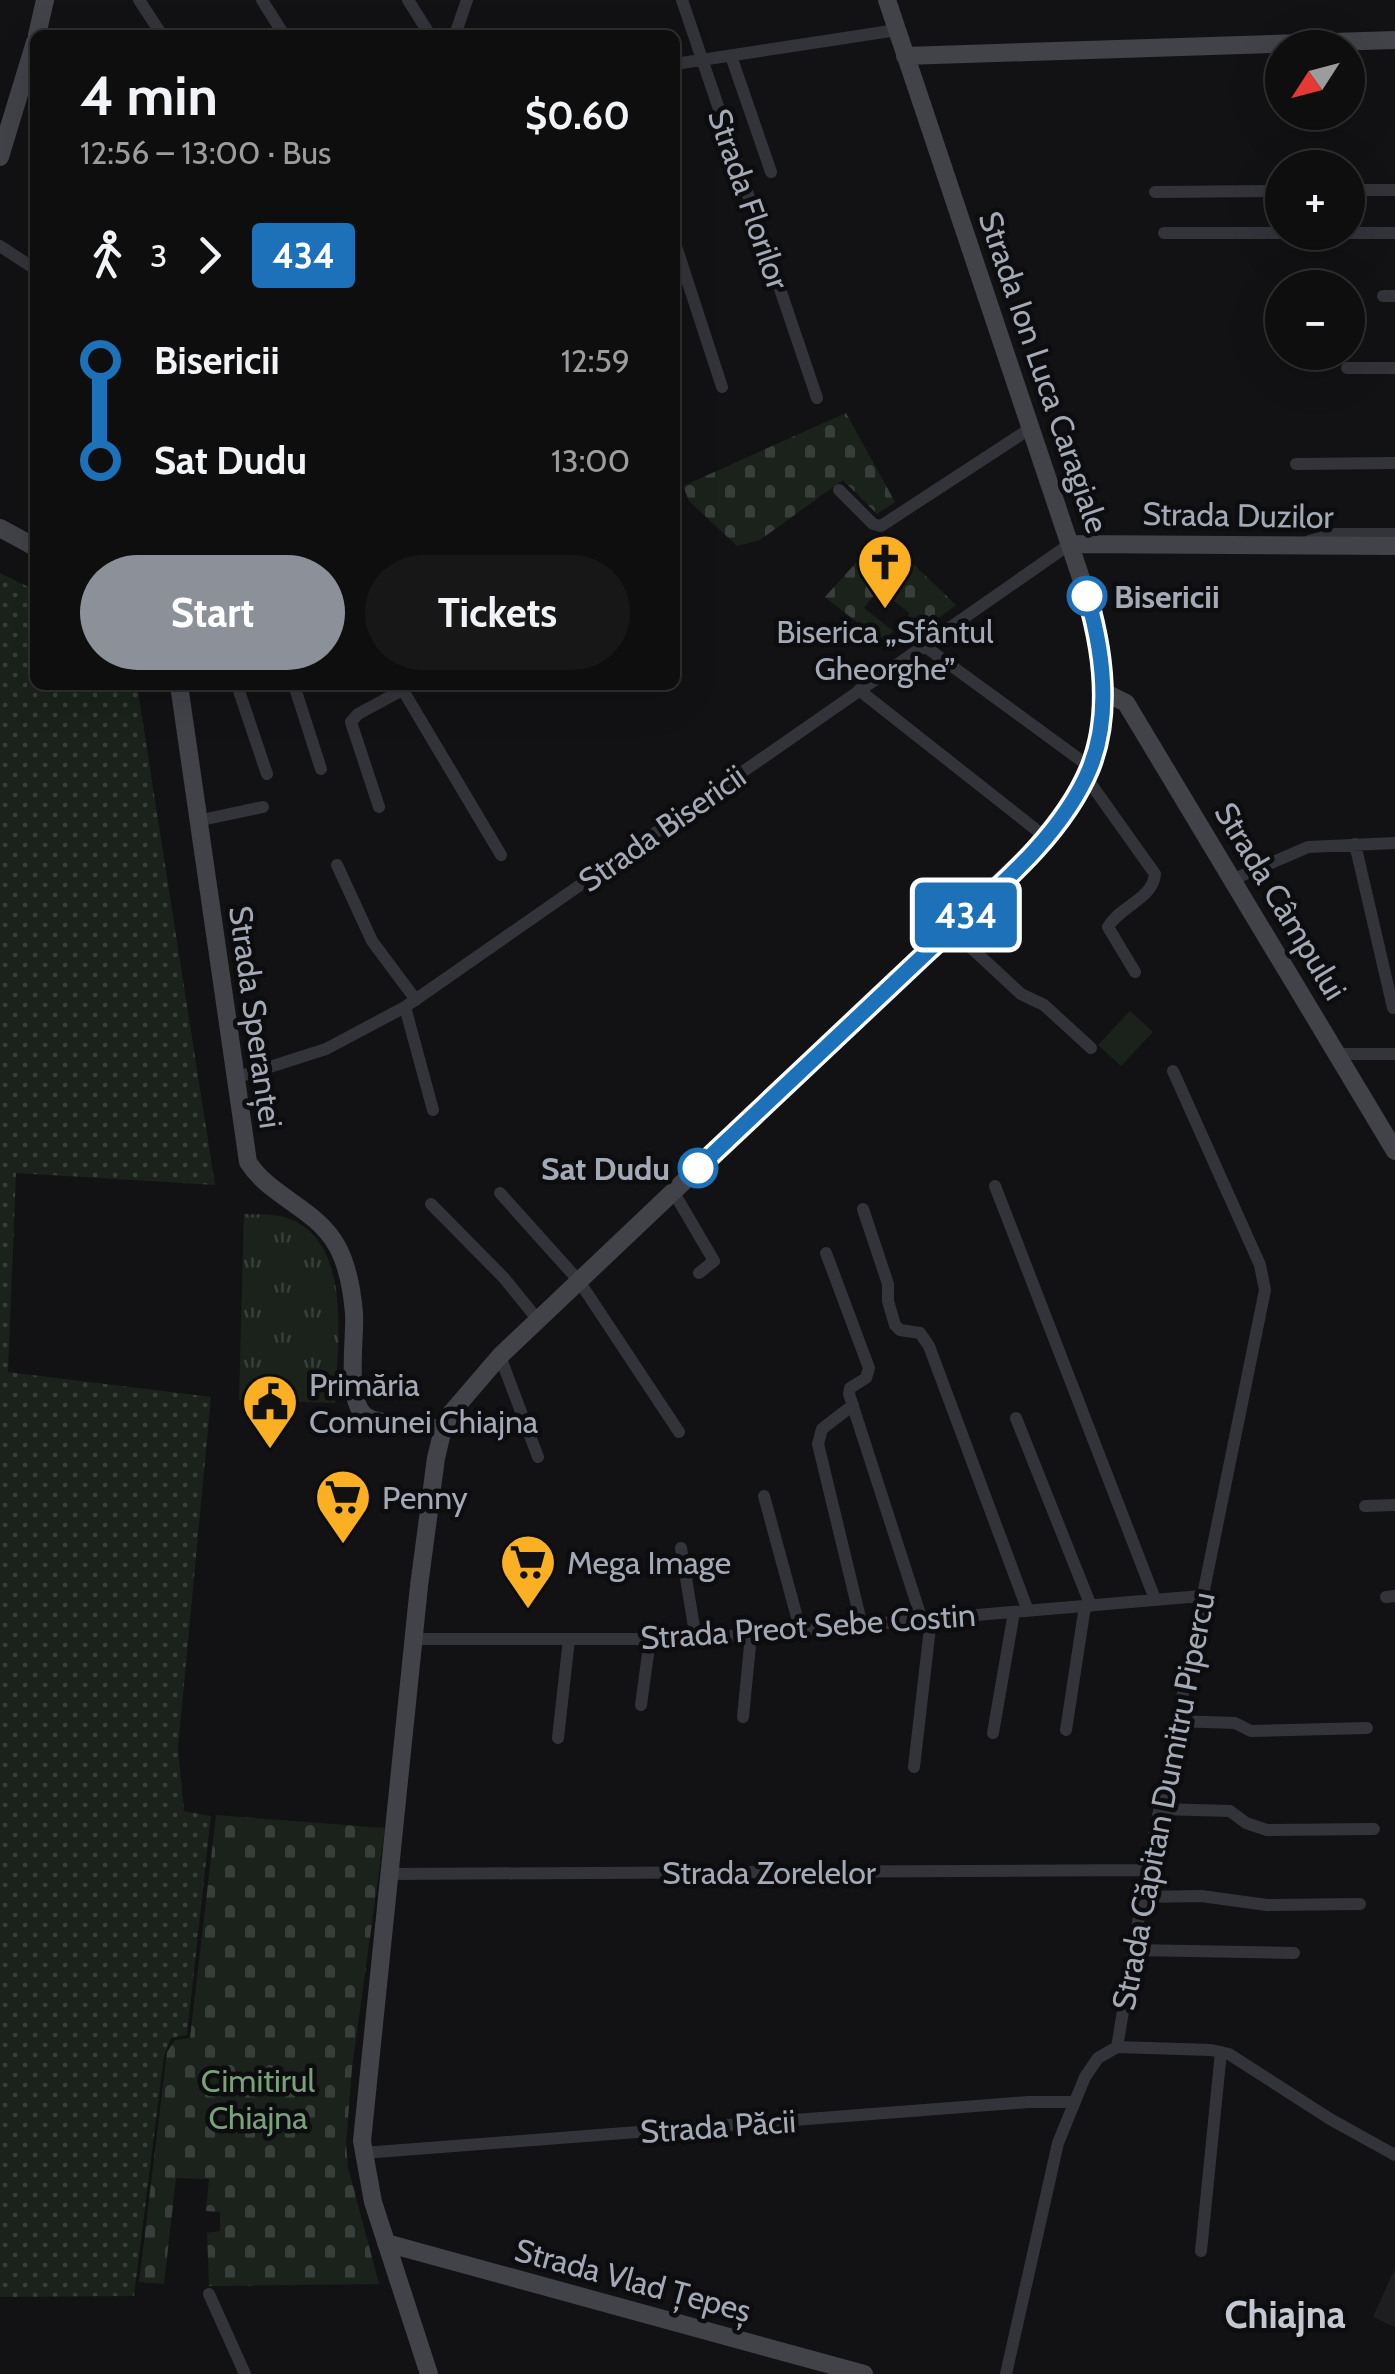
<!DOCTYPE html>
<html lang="en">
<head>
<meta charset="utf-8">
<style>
  :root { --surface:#0e0e0f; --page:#171718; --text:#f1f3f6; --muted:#9b9c9e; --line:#2e2e2f; --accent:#8c9099 }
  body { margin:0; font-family:Cabin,sans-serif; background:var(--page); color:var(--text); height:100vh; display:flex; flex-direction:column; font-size:38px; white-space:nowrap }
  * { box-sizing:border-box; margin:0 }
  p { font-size:32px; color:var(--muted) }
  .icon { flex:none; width:55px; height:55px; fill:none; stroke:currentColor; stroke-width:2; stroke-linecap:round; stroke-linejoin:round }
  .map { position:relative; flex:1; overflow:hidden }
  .sheet { position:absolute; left:30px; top:30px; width:650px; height:660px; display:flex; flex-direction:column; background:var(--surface); border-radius:15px; box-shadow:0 10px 40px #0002,0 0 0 2px var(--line) }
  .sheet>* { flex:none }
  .badge { padding:0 20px; border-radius:8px; font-size:35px; line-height:65px }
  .needle { width:65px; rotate:234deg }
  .tools { position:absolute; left:1265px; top:30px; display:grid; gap:20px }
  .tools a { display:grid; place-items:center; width:100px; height:100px; border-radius:50%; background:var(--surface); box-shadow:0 10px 40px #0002,0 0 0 2px var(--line); font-size:50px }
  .map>.badge { position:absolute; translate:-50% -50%; box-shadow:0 0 0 5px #fff }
  .legs { display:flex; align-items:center; gap:15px; height:110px; padding:0 50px; font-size:32px }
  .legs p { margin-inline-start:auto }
  .head { display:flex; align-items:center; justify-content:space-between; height:170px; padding:0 50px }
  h1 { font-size:55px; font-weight:700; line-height:75px }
  .cta { display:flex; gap:20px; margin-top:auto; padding:20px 50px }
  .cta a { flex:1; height:115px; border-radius:60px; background:var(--accent); color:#fff; font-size:40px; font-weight:700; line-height:115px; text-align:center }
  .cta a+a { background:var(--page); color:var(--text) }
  ul { padding:0 50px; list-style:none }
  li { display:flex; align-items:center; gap:35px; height:100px; font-size:38px }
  li i { display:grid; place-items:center; width:15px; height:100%; margin:0 12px; background:currentColor }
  li i::after { content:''; width:25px; height:25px; margin:-12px; border:8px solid; border-radius:50%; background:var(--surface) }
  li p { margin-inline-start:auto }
  li:first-child i { background:linear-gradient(#0000 50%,currentColor 0) }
  li:last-child i { background:linear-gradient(currentColor 50%,#0000 0) }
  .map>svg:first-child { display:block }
</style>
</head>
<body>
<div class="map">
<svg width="1395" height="2374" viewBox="0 0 1395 2374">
  <defs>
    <pattern id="grass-dots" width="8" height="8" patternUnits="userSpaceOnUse" patternTransform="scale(2.5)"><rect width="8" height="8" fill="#1a221b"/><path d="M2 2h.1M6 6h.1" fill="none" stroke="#383f3a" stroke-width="1.8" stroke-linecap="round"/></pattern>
    <pattern id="cemetery-stones" width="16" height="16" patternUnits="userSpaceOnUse" patternTransform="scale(2.5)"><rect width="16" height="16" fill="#1a221b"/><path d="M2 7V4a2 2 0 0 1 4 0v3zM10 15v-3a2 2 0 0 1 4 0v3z" fill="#383f3a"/></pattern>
    <pattern id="park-tufts" width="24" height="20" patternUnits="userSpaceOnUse" patternTransform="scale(2.5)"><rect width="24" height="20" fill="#1a221b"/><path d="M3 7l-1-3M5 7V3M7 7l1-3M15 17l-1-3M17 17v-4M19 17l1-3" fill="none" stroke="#383f3a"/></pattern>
  </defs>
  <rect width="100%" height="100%" fill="#121214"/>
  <path fill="#1e1e21" d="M1395,2268v59l-22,-10z"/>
  <path fill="url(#grass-dots)" d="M0,573l35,17v95h102l78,500 -199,-12 -8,199 203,25 -33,351 6,63 27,5 -24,219 -16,3 -7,18 -30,240 -134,1z"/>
  <path fill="url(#cemetery-stones)" d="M846,413l49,89 -18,12 -34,-34 -83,60 -23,6 -48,-45 -6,-15z
    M882,534l74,71 -37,28 -11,-14 1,-6 -30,-24 -15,19 29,23 -11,11 -57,-45z
    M216,1815l169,13 -33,240 -6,76 2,23 31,117 -170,2 -2,-53 13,-2v-19l-14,-1 3,-32 -33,-1 -12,106 -25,-2 28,-230 8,-12 15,-2z"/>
  <path fill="url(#park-tufts)" d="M244,1214c15,1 32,-1 46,5 64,25 47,130 45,184l-96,-3z"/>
  <path fill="#1a221b" d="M1130,1011l23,21 -32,34 -23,-21z"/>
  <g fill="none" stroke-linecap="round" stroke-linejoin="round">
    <path stroke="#333439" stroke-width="12" d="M139,0l23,35
      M262,0l22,35
      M408,0l22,35
      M682,0l135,398
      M455,35l12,-35
      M731,56l40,116
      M675,64l222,-34
      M1348,190h47
      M1155,192l127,-1
      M1164,233h231
      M675,243l47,144
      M0,246l35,23
      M1383,296h12
      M1347,368h48
      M1296,464l99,-1
      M839,490l34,34 8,2 150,-98
      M1309,541l25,-7h61
      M923,645l167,122
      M237,685l30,89
      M294,685l27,84
      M859,690l185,146
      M404,692l97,163
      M1086,777l69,97c-2,25 -35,32 -47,53l27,45
      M379,807l-28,-85 7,-8 50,-27
      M197,821l66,-14
      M1355,844l38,164
      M337,865l35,76 44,59
      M1234,879l74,-32 87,-4
      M951,929l70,65 23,11 47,43
      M405,1007l28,103
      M1337,1054h58
      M235,1078l91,-29 79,-42 665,-463
      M995,1186l160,413
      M673,1191l41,70 -15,12
      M500,1193l79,88 100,151
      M431,1204l73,74 34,42
      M863,1209l25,75v17l7,24 5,5 20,3 9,13 99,265
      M826,1253l43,115 -3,10 -16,10 -1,6 73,226
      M500,1356l38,101
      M853,1405l-31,24 -4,15 44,182
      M1016,1418l75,188
      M764,1496l37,136
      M1365,1506l30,-1
      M681,1548l15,91
      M1386,1597l9,-1
      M415,1639h281l505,-43
      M641,1705l9,-66
      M743,1717l8,-82
      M1176,1721l59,2 16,8 116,-3
      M1066,1730l19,-124
      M993,1733l21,-121
      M558,1738l11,-99
      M914,1767l17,-148
      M1159,1809l71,2 16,12 21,7 107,-1
      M391,1874l756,-4
      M1142,1897l59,-1 66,9 93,-1
      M1133,1950l161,3
      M1117,2047l30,-177 118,-580 -5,-25 -87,-194
      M363,2153l666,-51h44
      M1201,2251l20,-199
      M209,2294l36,80
      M1006,2374l52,-231 27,-66 13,-19 19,-11 94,3 18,4 101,65 65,36"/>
    <path stroke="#414349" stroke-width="18" d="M37,35l8,-35
      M905,56l490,-16
      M0,157l35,-115
      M0,528l35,19
      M1070,544l325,2
      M179,685l69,477c22,35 68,46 89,84 11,20 15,44 17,67 2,23 -10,90 13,104 14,8 58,9 76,12
      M1104,692l22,11 269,448
      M386,2243l478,131
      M429,2374l-56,-172 -11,-61 57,-555 17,-128 7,-29 8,-16 49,-57 529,-502c76,-85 87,-140 61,-249l-203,-605"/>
  </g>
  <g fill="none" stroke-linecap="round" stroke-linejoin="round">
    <g stroke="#fff" stroke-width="22">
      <path id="line-1" d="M698,1168c76,-71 151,-143 227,-214 57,-54 134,-111 165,-186 22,-55 13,-117 -3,-172"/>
    </g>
    <use href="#line-1" stroke="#1d71b8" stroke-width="15"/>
  </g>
  <defs>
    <g id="church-pin" transform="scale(2.875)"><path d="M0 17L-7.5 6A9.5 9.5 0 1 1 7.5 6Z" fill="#fbaf23" stroke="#0d0d0f"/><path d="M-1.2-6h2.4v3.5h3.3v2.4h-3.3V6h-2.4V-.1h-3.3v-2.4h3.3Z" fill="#111"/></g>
    <g id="civic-pin" transform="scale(2.875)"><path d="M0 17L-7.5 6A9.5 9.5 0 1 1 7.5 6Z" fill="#fbaf23" stroke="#0d0d0f"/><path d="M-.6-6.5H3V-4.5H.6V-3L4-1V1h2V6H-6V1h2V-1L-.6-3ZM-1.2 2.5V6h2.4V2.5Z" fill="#111"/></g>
    <g id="supermarket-pin" transform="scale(2.875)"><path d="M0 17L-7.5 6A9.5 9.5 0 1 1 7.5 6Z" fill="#fbaf23" stroke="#0d0d0f"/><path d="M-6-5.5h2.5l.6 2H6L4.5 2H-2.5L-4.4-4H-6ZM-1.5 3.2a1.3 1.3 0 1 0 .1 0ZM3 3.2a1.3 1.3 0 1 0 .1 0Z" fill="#111"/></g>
  </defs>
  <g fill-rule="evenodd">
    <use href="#church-pin" x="885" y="562"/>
    <use href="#civic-pin" x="270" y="1402"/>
    <use href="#supermarket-pin" x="343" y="1497"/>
    <use href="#supermarket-pin" x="528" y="1562"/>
  </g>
  <g fill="#fff" stroke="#1d71b8" stroke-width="5">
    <circle cx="1087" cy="596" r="18"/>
    <circle cx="698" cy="1168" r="18"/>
  </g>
  <g text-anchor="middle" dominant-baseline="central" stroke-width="9" stroke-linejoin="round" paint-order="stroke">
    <g font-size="32" fill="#a3a9b5" stroke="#0d0d0f">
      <text transform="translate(749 199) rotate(71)">Strada Florilor</text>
      <text transform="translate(1044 372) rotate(71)">Strada Ion Luca Caragiale</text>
      <text transform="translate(1238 515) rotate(1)">Strada Duzilor</text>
      <text transform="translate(662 828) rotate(-35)">Strada Bisericii</text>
      <text transform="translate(1281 901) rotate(59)">Strada Câmpului</text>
      <text transform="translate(256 1017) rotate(82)">Strada Speranței</text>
      <text transform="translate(808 1626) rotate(-4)">Strada Preot Sebe Costin</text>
      <text transform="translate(1163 1801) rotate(-79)">Strada Căpitan Dumitru Pipercu</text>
      <text x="769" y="1872">Strada Zorelelor</text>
      <text transform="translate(718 2126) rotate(-4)">Strada Păcii</text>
      <text transform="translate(633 2280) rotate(15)">Strada Vlad Țepeș</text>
    </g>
    <g font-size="32" font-weight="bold" fill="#a3a9b5" stroke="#0d0d0f" text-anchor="start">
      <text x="1114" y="596">Bisericii</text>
      <text x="670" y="1168" text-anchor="end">Sat Dudu</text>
    </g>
    <g font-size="32" fill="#a3a9b5" stroke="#0d0d0f" text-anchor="start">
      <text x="885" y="631" text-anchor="middle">Biserica „Sfântul<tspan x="885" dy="37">Gheorghe”</tspan></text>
      <text x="309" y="1384">Primăria<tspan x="309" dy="37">Comunei Chiajna</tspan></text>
      <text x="382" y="1497">Penny</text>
      <text x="567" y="1562">Mega Image</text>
    </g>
    <g font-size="32" fill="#79a27b" stroke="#0d0d0f">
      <text x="258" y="2080">Cimitirul<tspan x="258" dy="37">Chiajna</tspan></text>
    </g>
    <g font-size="38" font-weight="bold" fill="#c4c8d1" stroke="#0d0d0f">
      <text x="1285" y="2314">Chiajna</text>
    </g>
  </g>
</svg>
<div class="tools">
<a><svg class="needle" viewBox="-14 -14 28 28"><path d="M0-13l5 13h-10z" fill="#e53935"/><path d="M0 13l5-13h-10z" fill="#9b9c9e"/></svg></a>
<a>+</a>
<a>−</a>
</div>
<b class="badge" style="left:966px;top:915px;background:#1d71b8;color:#fff">434</b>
<section class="sheet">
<div class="head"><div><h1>4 min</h1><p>12:56 – 13:00 · Bus</p></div><b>$0.60</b></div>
<div class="legs"><svg class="icon" aria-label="walk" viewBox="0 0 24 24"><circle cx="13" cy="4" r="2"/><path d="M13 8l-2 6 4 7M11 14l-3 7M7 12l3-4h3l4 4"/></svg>3<svg class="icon" aria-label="forward" viewBox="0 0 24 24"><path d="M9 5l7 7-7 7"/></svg><b class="badge" style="background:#1d71b8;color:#fff">434</b></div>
<ul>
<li><i style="color:#1d71b8"></i><b>Bisericii</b><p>12:59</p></li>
<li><i style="color:#1d71b8"></i><b>Sat Dudu</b><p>13:00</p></li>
</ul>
<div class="cta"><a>Start</a><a>Tickets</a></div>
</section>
</div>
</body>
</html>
